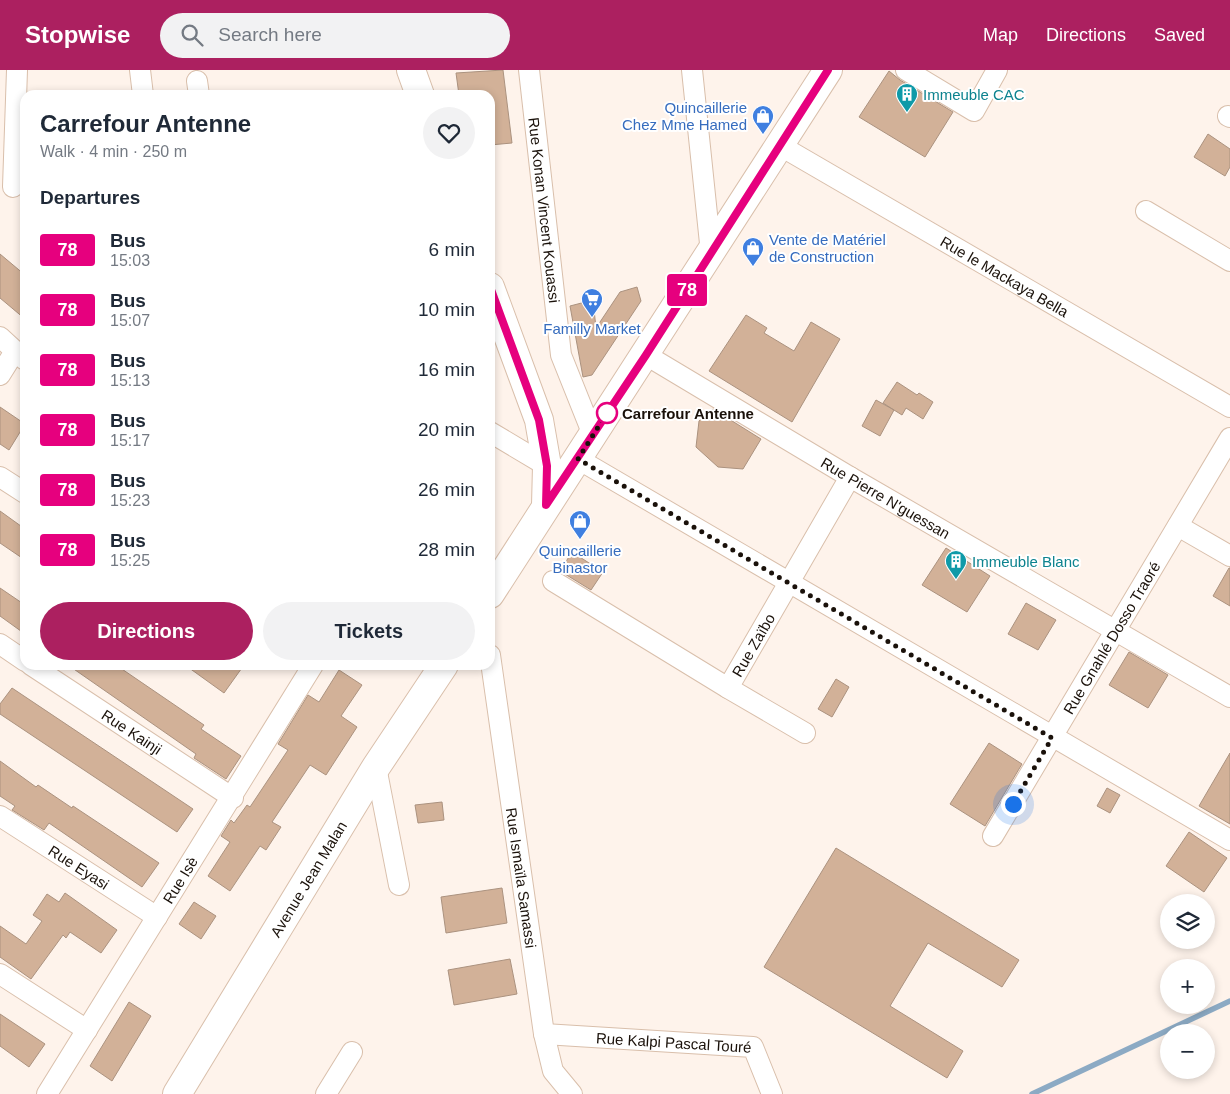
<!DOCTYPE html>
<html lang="en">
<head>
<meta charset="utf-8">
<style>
  :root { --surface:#fff; --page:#f2f2f3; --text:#1f2937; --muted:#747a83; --accent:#ac2060 }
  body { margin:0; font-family:Helvetica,sans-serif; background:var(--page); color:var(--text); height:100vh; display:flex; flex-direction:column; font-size:19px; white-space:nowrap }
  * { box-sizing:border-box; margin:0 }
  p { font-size:16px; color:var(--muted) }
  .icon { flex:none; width:28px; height:28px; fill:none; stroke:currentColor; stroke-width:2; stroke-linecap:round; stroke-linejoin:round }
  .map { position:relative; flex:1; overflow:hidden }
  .details { position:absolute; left:20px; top:20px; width:475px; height:580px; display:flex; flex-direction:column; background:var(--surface); border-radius:15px; box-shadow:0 2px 8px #0003 }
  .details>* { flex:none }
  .badge { padding:0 10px; border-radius:4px; font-size:18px; line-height:32px }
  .controls { position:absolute; left:1160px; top:824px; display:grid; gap:10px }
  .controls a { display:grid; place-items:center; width:55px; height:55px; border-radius:50%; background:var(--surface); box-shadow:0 2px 8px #0003; font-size:25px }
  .you { position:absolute; width:25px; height:25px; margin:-12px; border:4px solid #fff; border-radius:50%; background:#1a73e8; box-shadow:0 0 0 8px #1a73e833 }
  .map>.badge { position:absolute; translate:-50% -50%; box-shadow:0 0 0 2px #fff }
  h2 { padding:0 20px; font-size:19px; line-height:45px }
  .round { display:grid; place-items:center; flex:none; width:52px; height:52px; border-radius:26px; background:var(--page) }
  .summary { display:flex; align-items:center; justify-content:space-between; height:85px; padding:0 20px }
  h1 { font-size:24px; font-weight:700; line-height:38px }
  .button { display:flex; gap:10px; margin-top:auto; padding:10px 20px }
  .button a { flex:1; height:58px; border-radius:30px; background:var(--accent); color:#fff; font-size:20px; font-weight:700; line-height:58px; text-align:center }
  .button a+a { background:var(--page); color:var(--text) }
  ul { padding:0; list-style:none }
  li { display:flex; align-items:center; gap:15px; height:60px; padding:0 20px }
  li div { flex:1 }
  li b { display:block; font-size:19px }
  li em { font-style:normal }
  li .badge { min-width:55px; font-weight:700; text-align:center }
  header { display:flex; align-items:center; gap:30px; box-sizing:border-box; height:70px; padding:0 25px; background:var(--accent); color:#fff }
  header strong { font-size:24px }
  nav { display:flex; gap:28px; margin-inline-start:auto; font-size:18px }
  .search { width:350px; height:45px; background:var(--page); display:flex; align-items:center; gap:12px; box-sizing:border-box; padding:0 18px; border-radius:28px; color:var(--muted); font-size:19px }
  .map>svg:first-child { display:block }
</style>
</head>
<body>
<header>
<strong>Stopwise</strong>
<div class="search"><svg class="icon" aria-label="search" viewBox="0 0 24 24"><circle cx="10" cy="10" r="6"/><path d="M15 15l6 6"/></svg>Search here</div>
<nav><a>Map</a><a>Directions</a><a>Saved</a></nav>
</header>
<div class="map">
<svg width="1230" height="1024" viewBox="0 0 1230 1024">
  <rect width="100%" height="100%" fill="#fef3eb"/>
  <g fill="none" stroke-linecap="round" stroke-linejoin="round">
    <path stroke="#8caac4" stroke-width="5.5" d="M1032,1024l198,-93"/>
  </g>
  <path fill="#d2b198" stroke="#ab927f" d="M503,0l9,73 -22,2v-50h-31l-3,-22z
    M889,1l11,9 53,32 -28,45 -66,-40z
    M1208,64l22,15v18l-5,9 -31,-19z
    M0,184l25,21v44l-25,-21z
    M637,217l4,14 -49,74 -9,2 -13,-71 23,-6 3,28 24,-36z
    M746,245l21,13 -3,5 30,18 17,-29 29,17 -48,83 -83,-51z
    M897,312l20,13 2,-2 14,9 -10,17 -17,-11 -4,7 -8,-5 -14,26 -18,-10 14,-26 18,10 -11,-7z
    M0,337l25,17 -16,26 -9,-6z
    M713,339l48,30 -18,30 -25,-2 -22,-20 3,-26z
    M0,441l25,18v31l-25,-17z
    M946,478l44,28 -23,36 -45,-27z
    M572,482l31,20 -12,18 -31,-19z
    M1229,498h1v38l-17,-10z
    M0,518l25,17v29l-25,-18z
    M1026,533l30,17 -18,30 -30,-16z
    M1129,582l39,23 -20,33 -39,-23z
    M68,595h48l88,60 -3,4 40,27 -15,23 -32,-21 2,-4z
    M185,595h59l-20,28z
    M339,600l23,15 -21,31 16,11 -31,48 -16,-10 -38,57 9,5 -15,23 -6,-4 -30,45 -22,-15 22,-34 -9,-6 10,-16 3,3 13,-18 3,2 38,-57 -10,-6 30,-49 11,7z
    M836,609l13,8 -17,30 -14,-8z
    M12,618l181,121 -16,23 -177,-118v-10z
    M989,673l33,21 -37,62 -35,-22z
    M1230,683v71l-31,-18z
    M0,691l36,26 2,-2 34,23 1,-2 86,57 -17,24 -93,-64 -5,7 -32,-20 3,-4 -15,-10z
    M1107,718l13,7 -10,18 -13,-7z
    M442,732l2,18 -26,3 -3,-18z
    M1189,762l38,26 -23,34 -38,-26z
    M836,778l183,112 -17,27 -74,-44 -38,63 73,45 -16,27 -183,-111z
    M502,818l5,35 -61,10 -5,-36z
    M65,823l52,37 -16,23 -31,-21 -4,6 -3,-3 -32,44 -31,-22v-31l26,18 16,-23 -9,-6 14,-21 12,8z
    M194,832l22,14 -15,23 -22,-15z
    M510,889l7,35 -63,11 -6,-35z
    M129,932l22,14 -39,65 -22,-15z
    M0,944l45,30 -16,23 -29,-21z"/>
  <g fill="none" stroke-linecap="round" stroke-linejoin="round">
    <g stroke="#d9bfab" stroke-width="22">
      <g id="street">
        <path d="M140,0l3,25"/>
        <path id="s1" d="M529,0l32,285 32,80"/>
        <path d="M692,0l19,183"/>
        <path d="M906,0l68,41 23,-41"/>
        <path d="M197,11l2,14"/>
        <path d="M1228,46l2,1"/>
        <path id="s2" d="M779,75l451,262"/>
        <path d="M13,117l4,-117"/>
        <path d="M1146,141l84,50"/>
        <path d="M0,267l25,23"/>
        <path id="s3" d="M646,285l204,122 380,220"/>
        <path d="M0,305l15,-24"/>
        <path d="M490,362l57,34"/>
        <path d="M578,389l652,381"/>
        <path d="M0,407l25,16"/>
        <path d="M1178,456l52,30"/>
        <path id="s4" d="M553,511l175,107 122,-211"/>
        <path d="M0,574l25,17"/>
        <path id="s5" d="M490,585l54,379 9,37 19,23"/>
        <path id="s6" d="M31,595l202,133"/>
        <path d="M728,618l77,45"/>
        <path d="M376,697l23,118"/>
        <path id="s7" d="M0,746l157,101"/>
        <path id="s8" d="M993,766l237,-398"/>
        <path d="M0,904l87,56"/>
        <path id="s9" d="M544,964l209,13 19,47"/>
        <path id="s10" d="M47,1024l266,-429"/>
        <path d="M326,1024l26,-42"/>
      </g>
    </g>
    <g stroke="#d9bfab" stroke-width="30">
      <g id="secondary">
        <path d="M411,0l9,25"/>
        <path d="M490,217l49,133 8,46 -1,39"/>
        <path d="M490,524l338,-524"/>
        <path id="s11" d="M177,1024l199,-327 68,-102"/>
      </g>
    </g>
    <use href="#street" stroke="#fff" stroke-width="20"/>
    <use href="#secondary" stroke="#fff" stroke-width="28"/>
  </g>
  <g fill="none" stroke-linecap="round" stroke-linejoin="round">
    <g stroke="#fff" stroke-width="11">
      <path id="line" d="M490,217l49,133 8,46 -1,39 100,-150 182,-285"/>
    </g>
    <use href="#line" stroke="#e6007e" stroke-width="8"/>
    <path stroke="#1a110a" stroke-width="5" stroke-dasharray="0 9" d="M607,343l-29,46 474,279 -39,66"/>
  </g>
  <defs>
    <g id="building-pin" transform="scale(1.125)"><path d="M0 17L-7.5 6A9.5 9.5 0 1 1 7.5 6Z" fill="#0f9aa8" stroke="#fff"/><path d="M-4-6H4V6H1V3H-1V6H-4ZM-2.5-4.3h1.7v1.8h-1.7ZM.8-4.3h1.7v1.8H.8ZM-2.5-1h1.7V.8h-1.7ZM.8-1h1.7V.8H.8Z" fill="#fff"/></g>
    <g id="shop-pin" transform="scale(1.125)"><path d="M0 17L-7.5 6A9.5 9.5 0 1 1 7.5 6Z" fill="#3f7fe0" stroke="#fff"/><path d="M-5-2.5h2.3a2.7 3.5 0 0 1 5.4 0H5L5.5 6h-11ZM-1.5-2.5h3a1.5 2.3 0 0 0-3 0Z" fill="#fff"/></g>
    <g id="supermarket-pin" transform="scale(1.125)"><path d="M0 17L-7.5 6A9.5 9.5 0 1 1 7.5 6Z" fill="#3f7fe0" stroke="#fff"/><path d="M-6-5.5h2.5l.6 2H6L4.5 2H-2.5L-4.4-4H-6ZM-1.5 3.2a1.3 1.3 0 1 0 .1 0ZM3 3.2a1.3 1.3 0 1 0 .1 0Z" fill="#fff"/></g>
  </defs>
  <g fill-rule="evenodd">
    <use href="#building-pin" x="907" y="24"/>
    <use href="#shop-pin" x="763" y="46"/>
    <use href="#shop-pin" x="753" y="178"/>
    <use href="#supermarket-pin" x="592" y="229"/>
    <use href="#shop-pin" x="580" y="451"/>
    <use href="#building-pin" x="956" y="491"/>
  </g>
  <circle fill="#fff" stroke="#e6007e" stroke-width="2.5" cx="607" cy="343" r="10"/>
  <g text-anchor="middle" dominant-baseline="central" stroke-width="4" stroke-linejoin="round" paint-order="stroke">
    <g font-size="15" fill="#0d838f" stroke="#fff" text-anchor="start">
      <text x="923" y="24">Immeuble CAC</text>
      <text x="972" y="491">Immeuble Blanc</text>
    </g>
    <g font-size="15" fill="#366cbe" stroke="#fff">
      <text x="747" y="37" text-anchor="end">Quincaillerie<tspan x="747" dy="17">Chez Mme Hamed</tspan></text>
      <text x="769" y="169" text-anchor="start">Vente de Matériel<tspan x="769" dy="17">de Construction</tspan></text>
      <text x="592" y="258">Familly Market</text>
      <text x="580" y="480">Quincaillerie<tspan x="580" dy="17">Binastor</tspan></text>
    </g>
    <g font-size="15" fill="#1a110a" stroke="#fff">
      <text stroke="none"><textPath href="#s1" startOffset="141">Rue Konan Vincent Kouassi</textPath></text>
      <text stroke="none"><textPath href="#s2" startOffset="261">Rue le Mackaya Bella</textPath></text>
      <text stroke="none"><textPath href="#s3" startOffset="279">Rue Pierre N'guessan</textPath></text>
      <text stroke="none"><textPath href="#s8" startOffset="231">Rue Gnahlé Dosso Traoré</textPath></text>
      <text stroke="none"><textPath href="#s4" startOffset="255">Rue Zaïbo</textPath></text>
      <text stroke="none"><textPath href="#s6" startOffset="121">Rue Kainji</textPath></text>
      <text stroke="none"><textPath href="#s7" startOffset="94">Rue Eyasi</textPath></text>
      <text stroke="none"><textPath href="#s11" startOffset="252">Avenue Jean Malan</textPath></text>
      <text stroke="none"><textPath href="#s5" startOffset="225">Rue Ismaïla Samassi</textPath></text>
      <text stroke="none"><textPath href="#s10" startOffset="252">Rue Isè</textPath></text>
      <text stroke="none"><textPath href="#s9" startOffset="130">Rue Kalpi Pascal Touré</textPath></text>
    </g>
    <g font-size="15" font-weight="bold" fill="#1a110a" stroke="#fff" text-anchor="start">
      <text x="622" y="343">Carrefour Antenne</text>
    </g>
  </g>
</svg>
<div class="controls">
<a><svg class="icon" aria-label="layers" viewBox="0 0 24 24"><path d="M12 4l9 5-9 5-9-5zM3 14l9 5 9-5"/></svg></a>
<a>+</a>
<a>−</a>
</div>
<div class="you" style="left:1013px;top:734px"></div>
<b class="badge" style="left:687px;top:220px;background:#e6007e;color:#fff">78</b>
<section class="details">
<div class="summary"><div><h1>Carrefour Antenne</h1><p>Walk · 4 min · 250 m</p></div><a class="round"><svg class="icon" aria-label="heart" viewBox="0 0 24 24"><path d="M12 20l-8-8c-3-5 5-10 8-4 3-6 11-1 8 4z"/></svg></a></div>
<h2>Departures</h2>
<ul>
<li><span class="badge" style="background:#e6007e;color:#fff">78</span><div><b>Bus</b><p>15:03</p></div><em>6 min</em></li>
<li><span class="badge" style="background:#e6007e;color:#fff">78</span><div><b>Bus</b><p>15:07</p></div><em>10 min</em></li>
<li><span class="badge" style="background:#e6007e;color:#fff">78</span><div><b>Bus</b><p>15:13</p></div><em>16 min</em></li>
<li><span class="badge" style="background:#e6007e;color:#fff">78</span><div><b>Bus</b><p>15:17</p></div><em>20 min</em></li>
<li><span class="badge" style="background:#e6007e;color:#fff">78</span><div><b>Bus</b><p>15:23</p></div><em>26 min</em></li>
<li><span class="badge" style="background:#e6007e;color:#fff">78</span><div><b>Bus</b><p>15:25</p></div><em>28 min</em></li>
</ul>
<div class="button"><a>Directions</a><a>Tickets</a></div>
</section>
</div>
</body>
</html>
